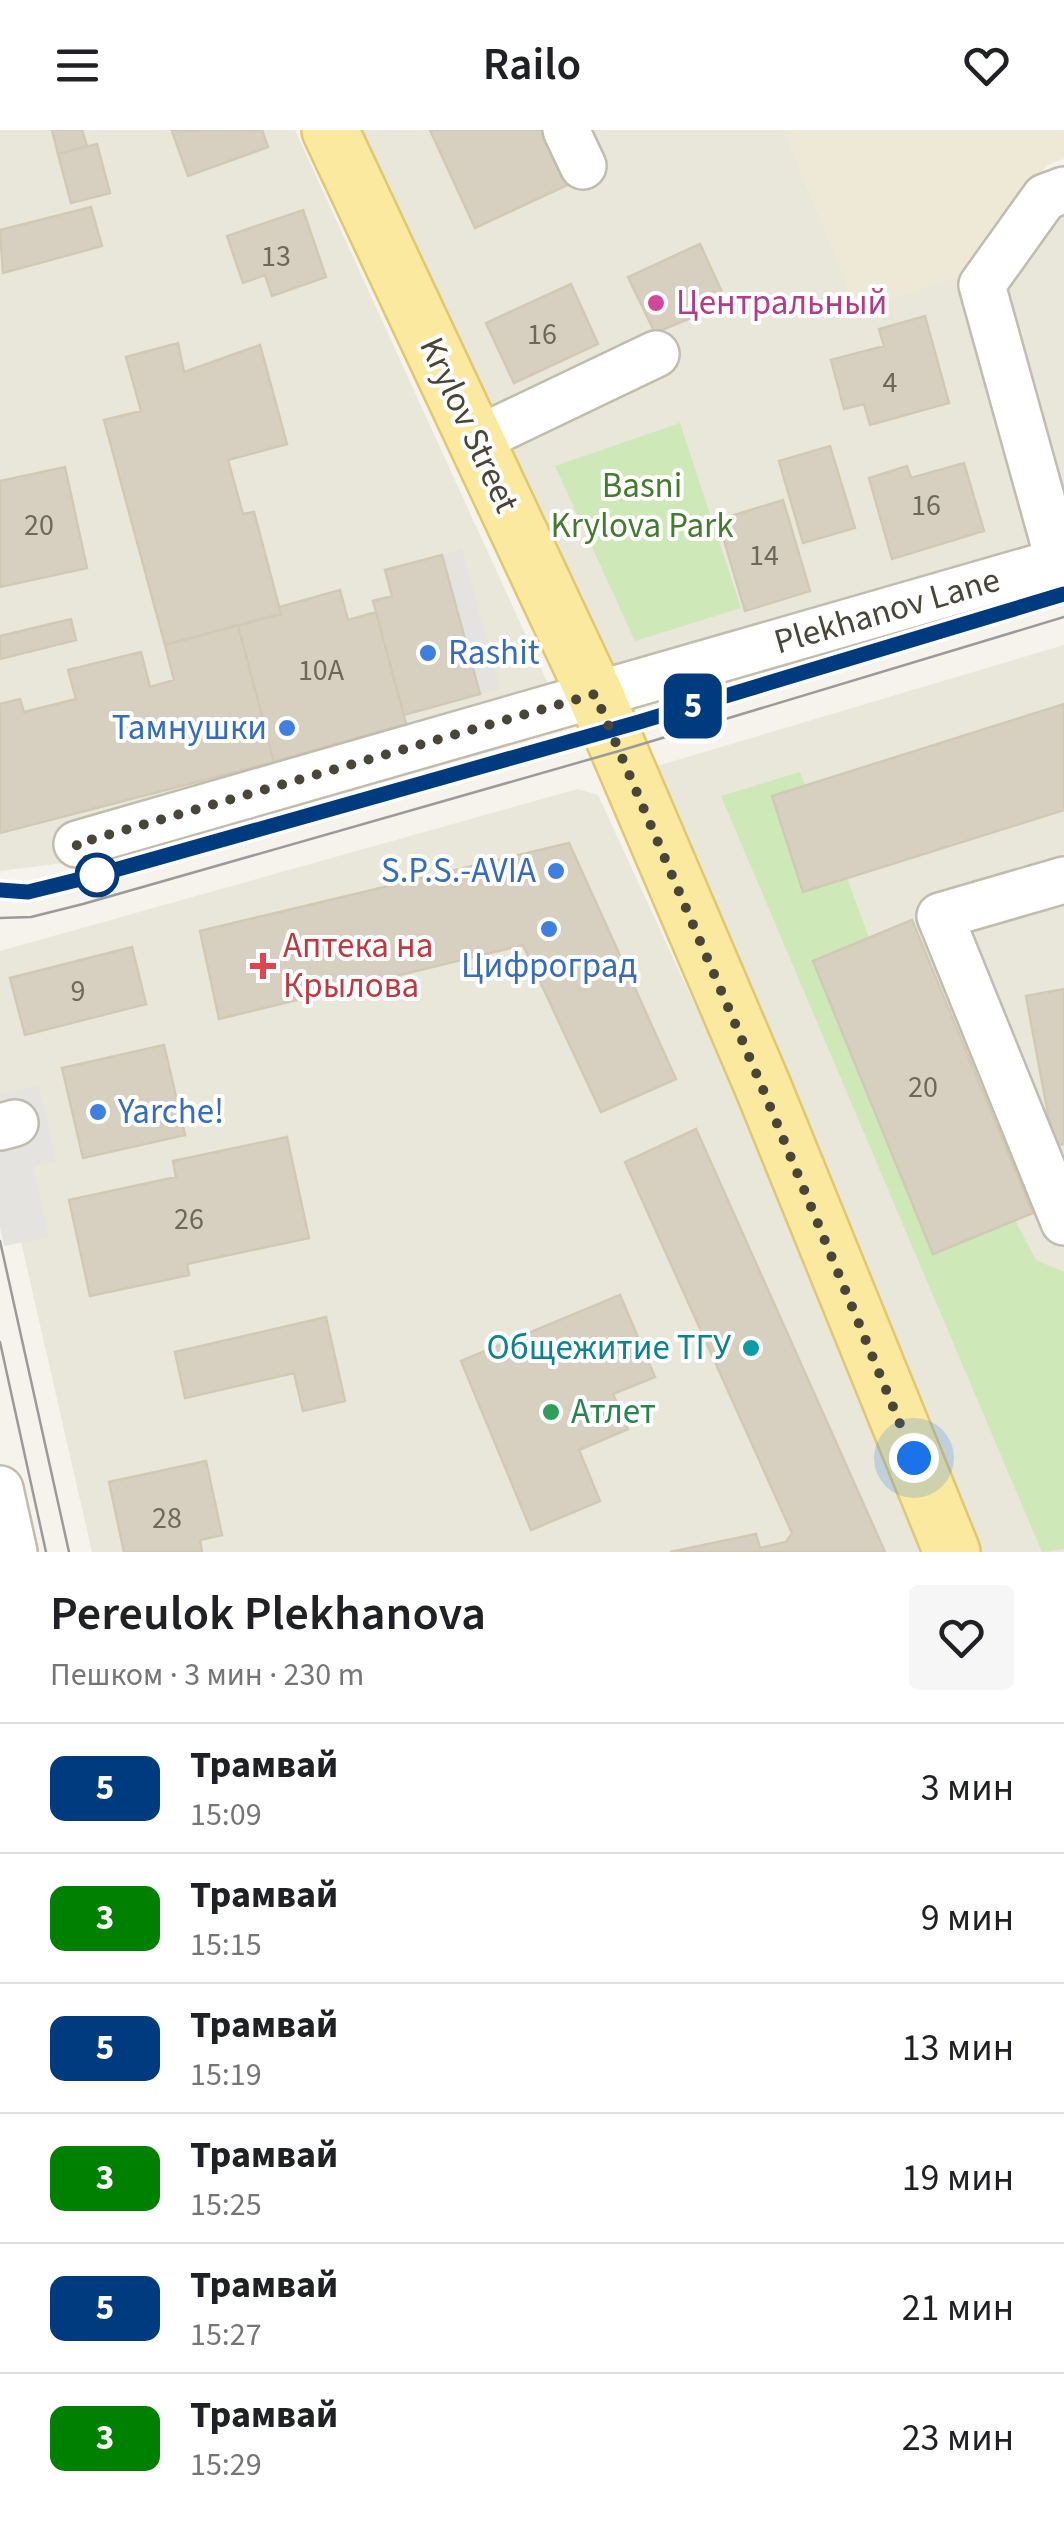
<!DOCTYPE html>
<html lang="ru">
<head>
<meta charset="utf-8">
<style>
  :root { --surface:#fff; --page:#f6f6f6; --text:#202124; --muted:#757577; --line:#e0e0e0 }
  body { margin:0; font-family:"Source Sans 3",sans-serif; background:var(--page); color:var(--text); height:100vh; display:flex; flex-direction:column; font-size:38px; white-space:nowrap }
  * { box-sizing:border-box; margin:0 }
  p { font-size:32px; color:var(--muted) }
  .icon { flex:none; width:55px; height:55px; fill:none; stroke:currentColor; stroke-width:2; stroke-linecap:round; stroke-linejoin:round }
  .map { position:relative; height:1422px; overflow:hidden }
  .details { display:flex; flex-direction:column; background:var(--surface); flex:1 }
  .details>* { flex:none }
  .badge { padding:0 20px; border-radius:15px; font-size:35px; line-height:65px }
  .you { position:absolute; width:50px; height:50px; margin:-25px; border:8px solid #fff; border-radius:50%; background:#1a73e8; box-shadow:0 0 0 15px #1a73e833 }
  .map>.badge { position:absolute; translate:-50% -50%; box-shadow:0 0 0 5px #fff }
  .round { display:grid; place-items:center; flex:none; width:105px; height:105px; border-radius:10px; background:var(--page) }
  .headline { display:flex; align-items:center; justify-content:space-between; height:170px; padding:0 50px }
  h1 { font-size:48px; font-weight:600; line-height:75px }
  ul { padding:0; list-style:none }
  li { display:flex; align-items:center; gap:30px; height:130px; padding:0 50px; border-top:2px solid var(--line) }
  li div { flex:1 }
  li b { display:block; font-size:38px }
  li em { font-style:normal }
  li .badge { min-width:110px; font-weight:700; text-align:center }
  header { display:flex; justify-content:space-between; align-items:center; height:130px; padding:0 50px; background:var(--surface); font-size:45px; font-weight:600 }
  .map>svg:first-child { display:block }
</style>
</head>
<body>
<header><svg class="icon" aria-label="menu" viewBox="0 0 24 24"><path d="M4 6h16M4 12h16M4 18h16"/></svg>Railo<svg class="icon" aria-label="heart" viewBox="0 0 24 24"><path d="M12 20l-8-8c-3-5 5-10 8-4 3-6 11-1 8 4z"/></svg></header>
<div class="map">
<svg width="1064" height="1422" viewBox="0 0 1064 1422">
  <rect width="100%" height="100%" fill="#f5f3ec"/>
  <path fill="#e9e6da" d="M0,0h295l270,591 -501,142 -64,8z
    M359,0h425l74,180 104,-35 76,275 -423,118 -6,-3z
    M1064,86v300l-58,-223 48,-73z
    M1064,515v907h-84l-323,-786z
    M578,659l20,6 136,295 188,462h-830l-92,-402v-199z"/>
  <path fill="#eee9d7" d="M784,0h280v29l-17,6 -85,110 -104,36z"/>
  <path fill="#cee8b7" d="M680,293l61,185 -106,33 -80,-175z
    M800,642l5,13 -32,11 29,95 45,-13 22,60 -56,24 120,291 82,-33 21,40 28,12v277l-22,3 -321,-756z"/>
  <path fill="#e5e3e0" d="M462,419l38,140 -20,5 -38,-139z
    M39,956l17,75 -23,6 16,70 -45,9 -4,-19v-133z"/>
  <path fill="#d7d0c1" stroke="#d2c9b5" stroke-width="2.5" d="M52,0h30l5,16 -29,8z
    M262,0l6,17 -80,29 -16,-45z
    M430,0h120l24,52 -99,46z
    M97,14l13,49 -39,10 -13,-49z
    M91,77l11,39 -99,27 -3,-43z
    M303,80l23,67 -54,19 -7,-21 -22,8 -16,-47z
    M700,114l27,59 -72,30 -27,-56z
    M571,154l27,60 -84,39 -28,-60z
    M925,186l24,87 -79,22 -6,-21 -20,5 -13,-49 53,-14 -5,-17z
    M178,213l6,29 76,-27 27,99 -59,16 15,54 11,-2 27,102 -116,31 -61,-225 37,-9 -15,-54z
    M830,316l25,82 -52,15 -24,-82z
    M964,333l20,68 -92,28 -23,-81 38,-12 4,12z
    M65,337l22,101 -87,19v-106z
    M783,370l27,91 -65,20 -27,-91z
    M442,425l38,139 -76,21 -31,-114 19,-5 -7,-26z
    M340,460l8,30 28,-8 30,112 -132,38 -36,-137 43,-11 -2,-7z
    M71,489l5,21 -76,19v-23z
    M238,495l36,137 -274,71v-129l20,-5 4,13 52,-13 -8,-29 73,-18 9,35 24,-7 -9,-35z
    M1064,574v106l-261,82 -31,-96z
    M569,713l107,236 -75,33 -78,-167 -304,74 -19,-88z
    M912,790l121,293 -100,41 -120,-293z
    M132,817l14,57 -121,31 -15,-57z
    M1064,859v155l-10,2 -28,-150z
    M164,915l21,90 -102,23 -21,-90z
    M696,999l181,405 8,18h-215l86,-18 4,14 26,-6 6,-9 -167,-371z
    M287,1007l22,101 -122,26 2,11 -99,21 -21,-96 107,-23 -3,-16z
    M620,1165l35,82 -42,17 15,35 -49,21 21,51 -69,29 -70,-169z
    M326,1187l19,84 -42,10 -9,-38 -109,25 -10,-46z
    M206,1331l16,74 -22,5 2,12h-78l-15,-70z"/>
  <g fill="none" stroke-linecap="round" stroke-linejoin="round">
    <g stroke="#c1bcae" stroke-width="50">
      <path id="minor" d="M566,0l17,36
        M476,310l180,-86
        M1059,432l-77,-277 63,-88 19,-7
        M77,714l987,-284
        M1064,750l-124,36 124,306
        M0,997l15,-4
        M0,1359l14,63"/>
    </g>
    <g stroke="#e1c86e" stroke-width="60">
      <path id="major" d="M330,0l265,564 168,393 189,465"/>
    </g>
    <use href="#minor" stroke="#fff" stroke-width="45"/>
    <use href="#major" stroke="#fbe99f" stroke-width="55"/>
    <path stroke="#9a9a9a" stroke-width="2.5" d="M0,760l28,2 69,-17 513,-145 454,-136
      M0,788l31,-1 52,-13 536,-153 445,-134
      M0,1111l69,311
      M0,1212l46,210"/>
  </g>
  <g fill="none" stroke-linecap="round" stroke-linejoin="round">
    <g stroke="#fff" stroke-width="22">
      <path id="line" d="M0,760l28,2 69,-17 542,-153 425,-128"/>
    </g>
    <use href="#line" stroke="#003b80" stroke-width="15"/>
    <path stroke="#4a4539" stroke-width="10" stroke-dasharray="0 18" d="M97,745l-21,-31 519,-150 167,393 152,371"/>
  </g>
  <circle fill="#d1479c" stroke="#fff" stroke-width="4" cx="656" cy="173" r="10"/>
  <g fill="#3f7fe0" stroke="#fff" stroke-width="4">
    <circle cx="428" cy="523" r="10"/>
    <circle cx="287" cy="598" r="10"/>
    <circle cx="556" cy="741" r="10"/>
    <circle cx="549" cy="799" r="10"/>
    <circle cx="98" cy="982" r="10"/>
  </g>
  <circle fill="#fff" stroke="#003b80" stroke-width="5" cx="97" cy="745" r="20"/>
  <path fill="#e0444e" stroke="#fff" stroke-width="4" d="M258 821h10v10h10v10h-10v10h-10v-10h-10v-10h10z"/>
  <circle fill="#0f9aa8" stroke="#fff" stroke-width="4" cx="751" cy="1218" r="10"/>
  <circle fill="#2e9e5b" stroke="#fff" stroke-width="4" cx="551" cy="1282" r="10"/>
  <g text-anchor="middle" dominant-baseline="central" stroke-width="8" stroke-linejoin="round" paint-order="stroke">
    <g font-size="30" fill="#6d685b">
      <text x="276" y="126">13</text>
      <text x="542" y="204">16</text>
      <text x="890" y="252">4</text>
      <text x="926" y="375">16</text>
      <text x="39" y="395">20</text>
      <text x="764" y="425">14</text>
      <text x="321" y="540">10А</text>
      <text x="78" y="861">9</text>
      <text x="923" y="957">20</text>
      <text x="189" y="1089">26</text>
      <text x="167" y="1388">28</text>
    </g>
    <g font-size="35" fill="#b23c85" stroke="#fff" text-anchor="start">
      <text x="676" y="173">Центральный</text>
    </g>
    <g font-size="35" fill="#4a4539" stroke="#fff">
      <text transform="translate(469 295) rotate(65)">Krylov Street</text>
      <text transform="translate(887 481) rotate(-16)">Plekhanov Lane</text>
    </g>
    <g font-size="35" fill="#447b2d" stroke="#fff">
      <text x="642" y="356">Basni<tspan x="642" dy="40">Krylova Park</tspan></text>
    </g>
    <g font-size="35" fill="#366cbe" stroke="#fff" text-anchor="start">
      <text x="448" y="523">Rashit</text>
      <text x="267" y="598" text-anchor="end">Тамнушки</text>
      <text x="536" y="741" text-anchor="end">S.P.S.-AVIA</text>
      <text x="549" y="836" text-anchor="middle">Цифроград</text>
      <text x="118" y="982">Yarche!</text>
    </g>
    <g font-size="35" fill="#be3a42" stroke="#fff" text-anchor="start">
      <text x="283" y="816">Аптека на<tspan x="283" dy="40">Крылова</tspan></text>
    </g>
    <g font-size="35" fill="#0d838f" stroke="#fff" text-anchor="end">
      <text x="731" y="1218">Общежитие ТГУ</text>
    </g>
    <g font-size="35" fill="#27864d" stroke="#fff" text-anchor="start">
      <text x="571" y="1282">Атлет</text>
    </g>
  </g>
</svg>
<div class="you" style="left:914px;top:1328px"></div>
<b class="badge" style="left:693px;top:576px;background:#003b80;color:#fff">5</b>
</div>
<section class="details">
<div class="headline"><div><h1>Pereulok Plekhanova</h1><p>Пешком · 3 мин · 230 m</p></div><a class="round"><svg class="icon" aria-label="heart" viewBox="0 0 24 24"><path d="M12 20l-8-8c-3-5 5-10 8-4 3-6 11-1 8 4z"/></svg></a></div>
<ul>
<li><span class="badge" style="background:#003b80;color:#fff">5</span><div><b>Трамвай</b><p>15:09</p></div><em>3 мин</em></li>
<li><span class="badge" style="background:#008000;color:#fff">3</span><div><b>Трамвай</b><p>15:15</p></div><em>9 мин</em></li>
<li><span class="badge" style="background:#003b80;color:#fff">5</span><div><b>Трамвай</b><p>15:19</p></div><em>13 мин</em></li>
<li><span class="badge" style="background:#008000;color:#fff">3</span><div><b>Трамвай</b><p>15:25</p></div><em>19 мин</em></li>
<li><span class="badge" style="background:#003b80;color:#fff">5</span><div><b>Трамвай</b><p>15:27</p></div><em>21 мин</em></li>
<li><span class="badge" style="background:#008000;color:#fff">3</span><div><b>Трамвай</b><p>15:29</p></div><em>23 мин</em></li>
</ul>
</section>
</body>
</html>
